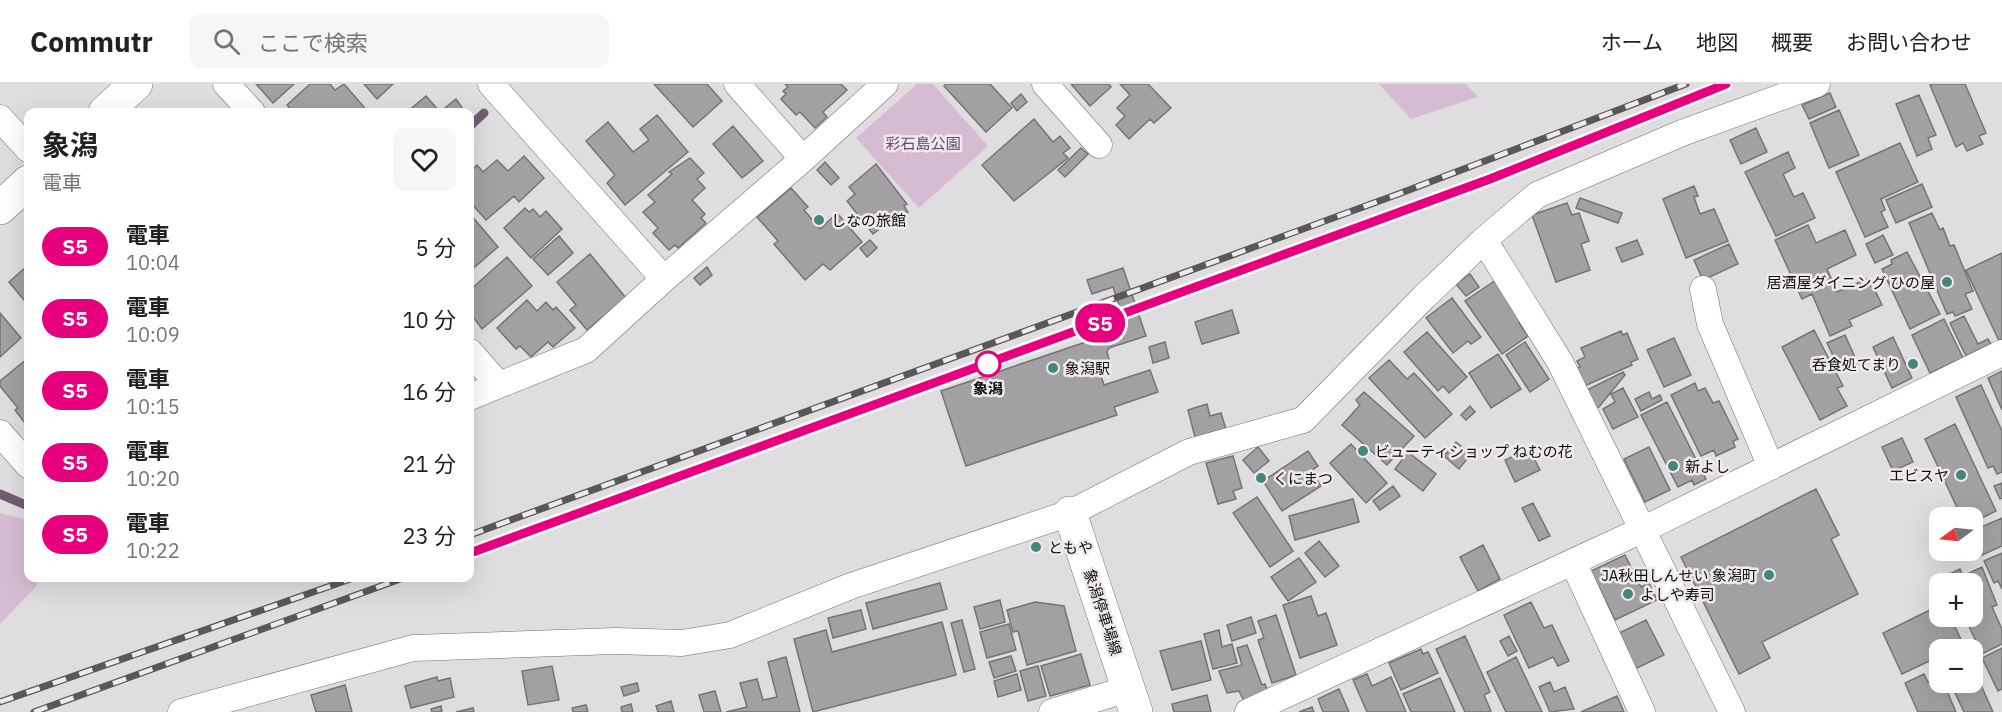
<!DOCTYPE html>
<html lang="ja">
<head>
<meta charset="utf-8">
<style>
  :root { --surface:#fff; --page:#f6f6f6; --text:#202124; --muted:#757577; --line:#e0e0e0 }
  body { margin:0; font-family:"IBM Plex Sans","Noto Sans JP",sans-serif; background:var(--page); color:var(--text); height:100vh; display:flex; flex-direction:column; font-size:22px; white-space:nowrap }
  * { box-sizing:border-box; margin:0 }
  p { font-size:20px; color:var(--muted) }
  .icon { flex:none; width:33px; height:33px; fill:none; stroke:currentColor; stroke-width:2; stroke-linecap:round; stroke-linejoin:round }
  .map { position:relative; flex:1; overflow:hidden }
  .drawer { position:absolute; left:24px; top:24px; width:450px; height:474px; display:flex; flex-direction:column; background:var(--surface); border-radius:12px; box-shadow:0 6px 24px #0002 }
  .drawer>* { flex:none }
  .badge { padding:0 12px; border-radius:20px; font-size:21px; line-height:39px }
  .needle { width:39px; rotate:255deg }
  .controls { position:absolute; left:1929px; top:423px; display:grid; gap:12px }
  .controls a { display:grid; place-items:center; width:54px; height:54px; border-radius:12px; background:var(--surface); box-shadow:0 6px 24px #0002; font-size:30px }
  .map>.badge { position:absolute; translate:-50% -50%; box-shadow:0 0 0 3px #fff }
  .round { display:grid; place-items:center; flex:none; width:63px; height:63px; border-radius:12px; background:var(--page) }
  .headline { display:flex; align-items:center; justify-content:space-between; height:102px; padding:0 18px }
  h1 { font-size:28px; font-weight:700; line-height:45px }
  ul { padding:0; list-style:none }
  li { display:flex; align-items:center; gap:18px; height:72px; padding:0 18px }
  li div { flex:1 }
  li b { display:block; font-size:22px }
  li em { font-style:normal }
  li .badge { min-width:66px; font-weight:700; text-align:center }
  header { display:flex; align-items:center; gap:36px; box-sizing:border-box; height:84px; padding:0 30px; background:var(--surface); border-bottom:2px solid var(--line) }
  header strong { font-size:28px }
  nav { display:flex; gap:33px; margin-inline-start:auto; font-size:21px }
  .search { width:420px; height:54px; background:var(--page); display:flex; align-items:center; gap:15px; box-sizing:border-box; padding:0 21px; border-radius:12px; color:var(--muted); font-size:22px }
  .map>svg:first-child { display:block }
</style>
</head>
<body>
<header>
<strong>Commutr</strong>
<div class="search"><svg class="icon" aria-label="search" viewBox="0 0 24 24"><circle cx="10" cy="10" r="6"/><path d="M15 15l6 6"/></svg>ここで検索</div>
<nav><a>ホーム</a><a>地図</a><a>概要</a><a>お問い合わせ</a></nav>
</header>
<div class="map">
<svg width="2002" height="628" viewBox="0 0 2002 628">
  <rect width="100%" height="100%" fill="#e0dde0"/>
  <path fill="#d6bcd2" d="M917,0h16l55,62 -69,62 -63,-70z
    M1379,0h87l12,13 -67,22z
    M0,429l23,6 5,7v52h10l-2,9 -36,37z"/>
  <g fill="none" stroke-linecap="round" stroke-linejoin="round">
    <path stroke="#725d6f" stroke-width="9" d="M470,42l14,-13
      M0,410l28,12"/>
  </g>
  <path fill="#a3a0a3" stroke="#767376" stroke-width="1.5" d="M256,0h38l-21,19z
    M310,0h20l5,6 9,-6 20,23 -3,5h-68l-6,-7z
    M364,0h29l-16,15z
    M654,0h53l15,17 -29,26z
    M785,0h56l6,6 -24,22 4,5 -12,11 -15,-16 -4,3 -15,-16 5,-5 -3,-3 5,-4z
    M946,0h44l22,24 -26,24 -42,-46z
    M1071,0h38l2,3 -21,19z
    M1120,0h28l23,24 -17,15 -4,-4 -21,20 -13,-14 9,-9 -8,-8 13,-13z
    M1933,0h32l21,49 -7,3 4,8 -16,7 -4,-8 -7,4 -26,-62z
    M1830,9l6,14 -27,12 -7,-14z
    M1021,10l6,8 -10,9 -6,-8z
    M1919,11l17,40 -8,3 4,11 -15,7 -21,-52z
    M426,12l14,16h-33z
    M456,15l9,13h-25z
    M1839,26l20,45 -30,13 -19,-45z
    M657,31l31,37 -63,53 -18,-22 8,-8 -29,-34 22,-19 25,30 16,-12 -9,-11z
    M1034,35l19,23 7,-6 10,12 -7,5 5,5 -54,43 -32,-36z
    M733,42l30,35 -21,17 -29,-34z
    M1756,44l11,24 -26,12 -11,-24z
    M1900,59l18,39 -37,17 4,11 -4,2 7,15 -23,10 -29,-65z
    M1081,64l7,6 -23,23 -7,-7z
    M1788,68l7,16 -12,6 11,23 9,-4 12,25 -39,18 -31,-64z
    M524,72l20,22 -25,24 -5,-6 -28,24 -16,-18v-37l3,4 4,-4 6,7 14,-12 11,11z
    M690,74l14,15 -7,6 8,9 -13,12 13,14 -4,4 5,5 -28,25 -3,-3 -6,5 -16,-17 5,-5 -15,-16 12,-10 -7,-7 24,-21 -3,-2z
    M825,78l14,16 -8,7 -14,-15z
    M876,80l31,40 -3,2 4,6 -13,10 -3,-3 -19,15 -26,-33 8,-7 -6,-7z
    M1922,100l10,23 -36,16 -10,-23z
    M1694,102l4,10 -4,1 6,17 14,-5 14,32 -42,17 -23,-59z
    M791,104l17,19 -4,3 16,19 17,-16 25,29 -32,28 -7,-6 -18,16 -31,-36 4,-3 -21,-24z
    M1580,114l42,15 -4,10 -42,-15z
    M1567,119l5,12 7,-2 10,28 -8,3 9,26 -34,12 -24,-67z
    M525,124l4,4 4,-3 7,8 6,-6 16,18 -31,29 -27,-30z
    M1932,129l8,17 3,-2 7,18 4,-1 19,46 -8,3 7,15 -17,7 -2,-4 -6,2 -38,-91z
    M470,130l28,33 -28,24z
    M1808,141l8,18 29,-13 11,25 -29,14 10,23 32,-14 13,27 -33,15 3,6 -22,10 -18,-42 -10,5 -27,-59z
    M1883,151l10,20 -18,8 -9,-19z
    M559,152l14,17 -25,22 -15,-16z
    M870,156l7,8 -10,9 -7,-9z
    M1637,156l6,14 -21,8 -6,-14z
    M1729,160l9,20 -35,16 -9,-20z
    M1907,168l33,62 -30,15 -28,-60 10,-5 -1,-4z
    M2002,169v86l-3,2 -33,-71z
    M590,170l36,44 -39,32 -17,-20 6,-5 -19,-23z
    M507,173l25,29 -50,43 -12,-16 3,-5 -3,-4v-14z
    M28,175v38l-4,3 -15,-18 18,-16 -2,-4z
    M707,183l5,8 -12,10 -6,-7z
    M1123,184l23,68 -37,12 -2,4 3,11 -12,4 6,18 46,-15 8,22 -44,15 3,8 -151,51 -25,-75 186,-63 -14,-41 -21,7 -5,-14z
    M1470,190l9,13 -13,9 -10,-12z
    M1496,196l28,40 -5,3 9,13 -26,18 -37,-53z
    M1452,214l29,39 -10,7 -3,-3 -15,12 -27,-35z
    M527,216l10,11 9,-9 7,8 3,-3 19,21 -22,19 -5,-5 -17,15 -11,-11 -4,3 -19,-21z
    M1232,226l7,23 -37,11 -7,-22z
    M0,229l21,25 -21,19z
    M1964,232l14,28 10,-5 3,5 -25,12 -16,-33z
    M1944,235l19,39 -33,15 -18,-38z
    M1814,246l29,56 -6,2 10,18 -27,14 -38,-73z
    M1621,247l2,4 4,-2 11,26 -7,3 1,3 -50,22 -8,-18 6,-2 -3,-6 8,-4 -4,-9z
    M1427,248l40,45 -18,16 -6,-7 -5,5 -34,-39z
    M1845,251l13,29 -17,9 -14,-30z
    M1893,253l19,41 -20,10 -19,-41z
    M1674,254l17,37 -27,12 -17,-37z
    M1165,258l4,16 -16,5 -4,-16z
    M1525,258l24,37 -19,13 -24,-37z
    M1498,270l23,35 -30,19 -22,-35z
    M27,275l1,1v67l-13,-17 3,-2 -18,-22v-5z
    M1389,276l18,19 7,-6 38,41 -27,24 -56,-60z
    M2002,287v39l-14,-32z
    M1623,288l2,3 -26,32 -7,3 -9,-18z
    M1695,299l3,8 7,-3 8,15 6,-2 19,38 -5,2 2,6 -19,9 -2,-6 -13,6 -30,-61z
    M1981,301l21,46v41l-5,2 -4,-8 -5,2 -32,-71z
    M1623,304l15,29 -25,12 -10,-20 12,-7 -4,-8z
    M1364,308l50,44 -27,29 -45,-40 18,-20 -4,-5z
    M1649,308l3,7 8,-4 2,5 -21,11 -6,-12z
    M1667,318l39,77 -12,6 -2,-5 -14,7 -37,-72z
    M1207,320l3,12 11,-3 5,16 -31,8 -7,-27z
    M1470,322l5,6 -9,8 -5,-5z
    M1955,340l41,87 -24,12v-5h-10l-37,-79z
    M1902,354l11,24 -20,9 -11,-24z
    M1456,358l15,12 -12,15 -15,-13z
    M1351,360l36,39 -21,20 -36,-40z
    M1258,363l11,14 -15,12 -11,-13z
    M1649,363l21,43 -25,12 -21,-43z
    M1529,365l11,21 -25,12 -10,-22z
    M1308,367l10,15 -7,5 10,15 -39,25 -19,-30z
    M1408,368l28,22 -13,17 -28,-22z
    M1233,372l9,32 -9,3 3,8 -18,5 -12,-41z
    M2002,399v15l-2,1 -6,-13z
    M1393,402l7,10 -20,14 -7,-9z
    M1816,405l23,46 -8,4 27,55 -96,48 8,16 -31,16 -58,-117z
    M1257,413l36,54 -23,16 -37,-54z
    M1353,415l6,23 -64,18 -6,-24z
    M1533,419l17,33 -11,5 -17,-33z
    M2002,434v28l-22,10 -8,-25z
    M1319,457l20,25 -14,11 -20,-24z
    M1483,461l17,34 -22,12 -18,-34z
    M2002,469v36l-4,-8 -4,2 -10,-22z
    M1625,471l16,32 8,-4 8,17 -42,20 -24,-49z
    M1299,474l17,24 -28,19 -17,-24z
    M1982,483l15,38 -5,2 10,22v15l-20,10 -18,-38h8v-32h-23l-4,-8 15,-7 3,7z
    M940,499l7,26 -74,20 -7,-26z
    M1311,512l7,20 8,-3 11,32 -37,13 -17,-53z
    M1000,516l5,22 -25,7 -6,-22z
    M1035,518l29,4 12,45 -49,14 -9,-34 -5,1 -6,-22z
    M1531,518l13,26 8,-3 17,36 -11,5 -5,-9 -24,11 -25,-53z
    M1940,521v11h10l13,28 -11,6h-12v6l-38,18 -19,-41z
    M861,526l5,19 -33,9 -5,-20z
    M1276,531l20,60 -24,8 -14,-43 6,-2 -6,-17z
    M1251,533l5,16 -24,8 -5,-16z
    M962,536l13,49 -11,3 -13,-49z
    M1646,536l18,35 -29,14 -18,-35z
    M942,538l14,53 -143,37 -19,-73 32,-9 6,22z
    M1009,540l7,26 -29,8 -7,-26z
    M1219,546l3,17 10,-3 5,19 -24,6 -9,-35z
    M1465,552l25,56 -6,3 7,16 -3,1h-23l-29,-63z
    M1509,552l8,15 -9,5 -8,-15z
    M1201,557l10,39 -39,10 -12,-39z
    M1247,561l15,40 3,-1 3,8 -24,9 -5,-10 -12,2 -8,-22 23,-6 -5,-17z
    M2002,564v41l-4,2 -16,-33z
    M1421,565l2,5 5,-2 10,21 -37,17 -12,-27z
    M1081,570l9,31 -40,11 -9,-30z
    M1011,572l5,15 -22,7 -5,-16z
    M786,573l14,55h-74l21,-5 -7,-24 17,-4 6,21 14,-3 -9,-35z
    M1516,573l26,55h-36l-19,-40z
    M1972,574l7,15 -3,1 17,38h-29l-14,-30h22z
    M552,582l7,34 -31,5 -6,-34z
    M1038,582l8,30 -18,5 -8,-30z
    M1017,590l4,16 -23,7 -4,-16z
    M1367,590l5,12 19,-9 15,35h-39l-14,-32z
    M1924,590l4,8 12,-5v5h3l13,30h-38l-13,-29z
    M437,593l1,4 12,-3 4,19 -43,11 -6,-22z
    M1440,594l15,34h-44l-8,-18z
    M1550,598l4,10 11,-5 9,22 -24,3 -11,-25z
    M637,599l2,8 -15,5 -3,-9z
    M345,601l7,27h-36l-5,-17z
    M1339,605l10,23h-26l-5,-13z
    M715,607l6,21h-17l-5,-17z
    M1207,611l4,17h-37l-2,-8z
    M1617,612l7,16h-43z
    M671,617l3,11h-16l-2,-6z
    M631,620l2,8h-11l-1,-5z
    M586,621l2,7h-15l-1,-4z
    M441,622l1,6h-10l-1,-3z
    M1312,623l2,5h-15z
    M473,624l1,4h-18z"/>
  <g fill="none" stroke-linecap="round" stroke-linejoin="round">
    <g stroke="#737072" stroke-width="27">
      <path id="street" d="M226,0l26,28
        M491,0l173,195 139,-120
        M737,0l66,75 82,-75
        M1045,0l54,61
        M0,34l28,31
        M1484,156l76,122 172,350
        M1703,205l7,35 61,143
        M470,268l29,33 87,-35 78,-71
        M470,313l29,-12
        M0,349l28,32
        M1573,478l69,150
        M181,628l232,-64 202,-7 67,2 48,-8 121,-49 219,-73 119,-61 114,-32 121,-123 60,-57 53,-45 145,-62 135,-49
        M1052,628l76,-23
        M1248,628l396,-183 358,-176"/>
    </g>
    <g stroke="#737072" stroke-width="34">
      <path id="secondary" d="M105,28l31,-28
        M0,124l28,-26
        M1070,429l66,199"/>
    </g>
    <use href="#street" stroke="#fff" stroke-width="26"/>
    <use href="#secondary" stroke="#fff" stroke-width="33"/>
    <g stroke="#595859" stroke-width="7">
      <path id="rail" d="M470,451l931,-342 285,-109
        M470,469l1081,-397 176,-72
        M0,618l353,-124
        M34,628l369,-134"/>
    </g>
    <use href="#rail" stroke="#eeeaed" stroke-width="4.5" stroke-dasharray="14" stroke-linecap="butt"/>
  </g>
  <g fill="none" stroke-linecap="round" stroke-linejoin="round">
    <g stroke="#fff" stroke-width="14">
      <path id="line" d="M470,469l1020,-374 236,-95"/>
    </g>
    <use href="#line" stroke="#e6007e" stroke-width="9"/>
  </g>
  <g fill="#43877c" stroke="#eeeaed" stroke-width="2">
    <circle cx="819" cy="136" r="6"/>
    <circle cx="1947" cy="198" r="6"/>
    <circle cx="1913" cy="280" r="6"/>
    <circle cx="1053" cy="284" r="6"/>
    <circle cx="1363" cy="367" r="6"/>
    <circle cx="1673" cy="382" r="6"/>
    <circle cx="1961" cy="391" r="6"/>
    <circle cx="1261" cy="394" r="6"/>
    <circle cx="1036" cy="463" r="6"/>
    <circle cx="1769" cy="491" r="6"/>
    <circle cx="1628" cy="510" r="6"/>
  </g>
  <circle fill="#fff" stroke="#e6007e" stroke-width="3" cx="988" cy="280" r="12"/>
  <g text-anchor="middle" dominant-baseline="central" stroke-width="5" stroke-linejoin="round" paint-order="stroke">
    <g font-size="15" fill="#6f446a" stroke="#eeeaed">
      <text x="923" y="59">彩石島公園</text>
    </g>
    <g font-size="15" fill="#0f0e0f" stroke="#eeeaed" text-anchor="start">
      <text x="831" y="136">しなの旅館</text>
      <text x="1935" y="198" text-anchor="end">居酒屋ダイニング ひの屋</text>
      <text x="1901" y="280" text-anchor="end">呑食処てまり</text>
      <text x="1065" y="284">象潟駅</text>
      <text x="1375" y="367">ビューティショップ ねむの花</text>
      <text x="1685" y="382">新よし</text>
      <text x="1949" y="391" text-anchor="end">エビスヤ</text>
      <text x="1273" y="394">くにまつ</text>
      <text x="1048" y="463">ともや</text>
      <text x="1757" y="491" text-anchor="end">JA秋田しんせい 象潟町</text>
      <text x="1640" y="510">よしや寿司</text>
    </g>
    <g font-size="15" font-weight="bold" fill="#0f0e0f" stroke="#eeeaed">
      <text x="988" y="304">象潟</text>
    </g>
    <g font-size="15" fill="#0f0e0f" stroke="#eeeaed">
      <text transform="translate(1103 528) rotate(72)">象潟停車場線</text>
    </g>
  </g>
</svg>
<div class="controls">
<a><svg class="needle" viewBox="-14 -14 28 28"><path d="M0-13l5 13h-10z" fill="#e53935"/><path d="M0 13l5-13h-10z" fill="#757577"/></svg></a>
<a>+</a>
<a>−</a>
</div>
<b class="badge" style="left:1100px;top:239px;background:#e6007e;color:#fff">S5</b>
<section class="drawer">
<div class="headline"><div><h1>象潟</h1><p>電車</p></div><a class="round"><svg class="icon" aria-label="heart" viewBox="0 0 24 24"><path d="M12 20l-8-8c-3-5 5-10 8-4 3-6 11-1 8 4z"/></svg></a></div>
<ul>
<li><span class="badge" style="background:#e6007e;color:#fff">S5</span><div><b>電車</b><p>10:04</p></div><em>5 分</em></li>
<li><span class="badge" style="background:#e6007e;color:#fff">S5</span><div><b>電車</b><p>10:09</p></div><em>10 分</em></li>
<li><span class="badge" style="background:#e6007e;color:#fff">S5</span><div><b>電車</b><p>10:15</p></div><em>16 分</em></li>
<li><span class="badge" style="background:#e6007e;color:#fff">S5</span><div><b>電車</b><p>10:20</p></div><em>21 分</em></li>
<li><span class="badge" style="background:#e6007e;color:#fff">S5</span><div><b>電車</b><p>10:22</p></div><em>23 分</em></li>
</ul>
</section>
</div>
</body>
</html>
